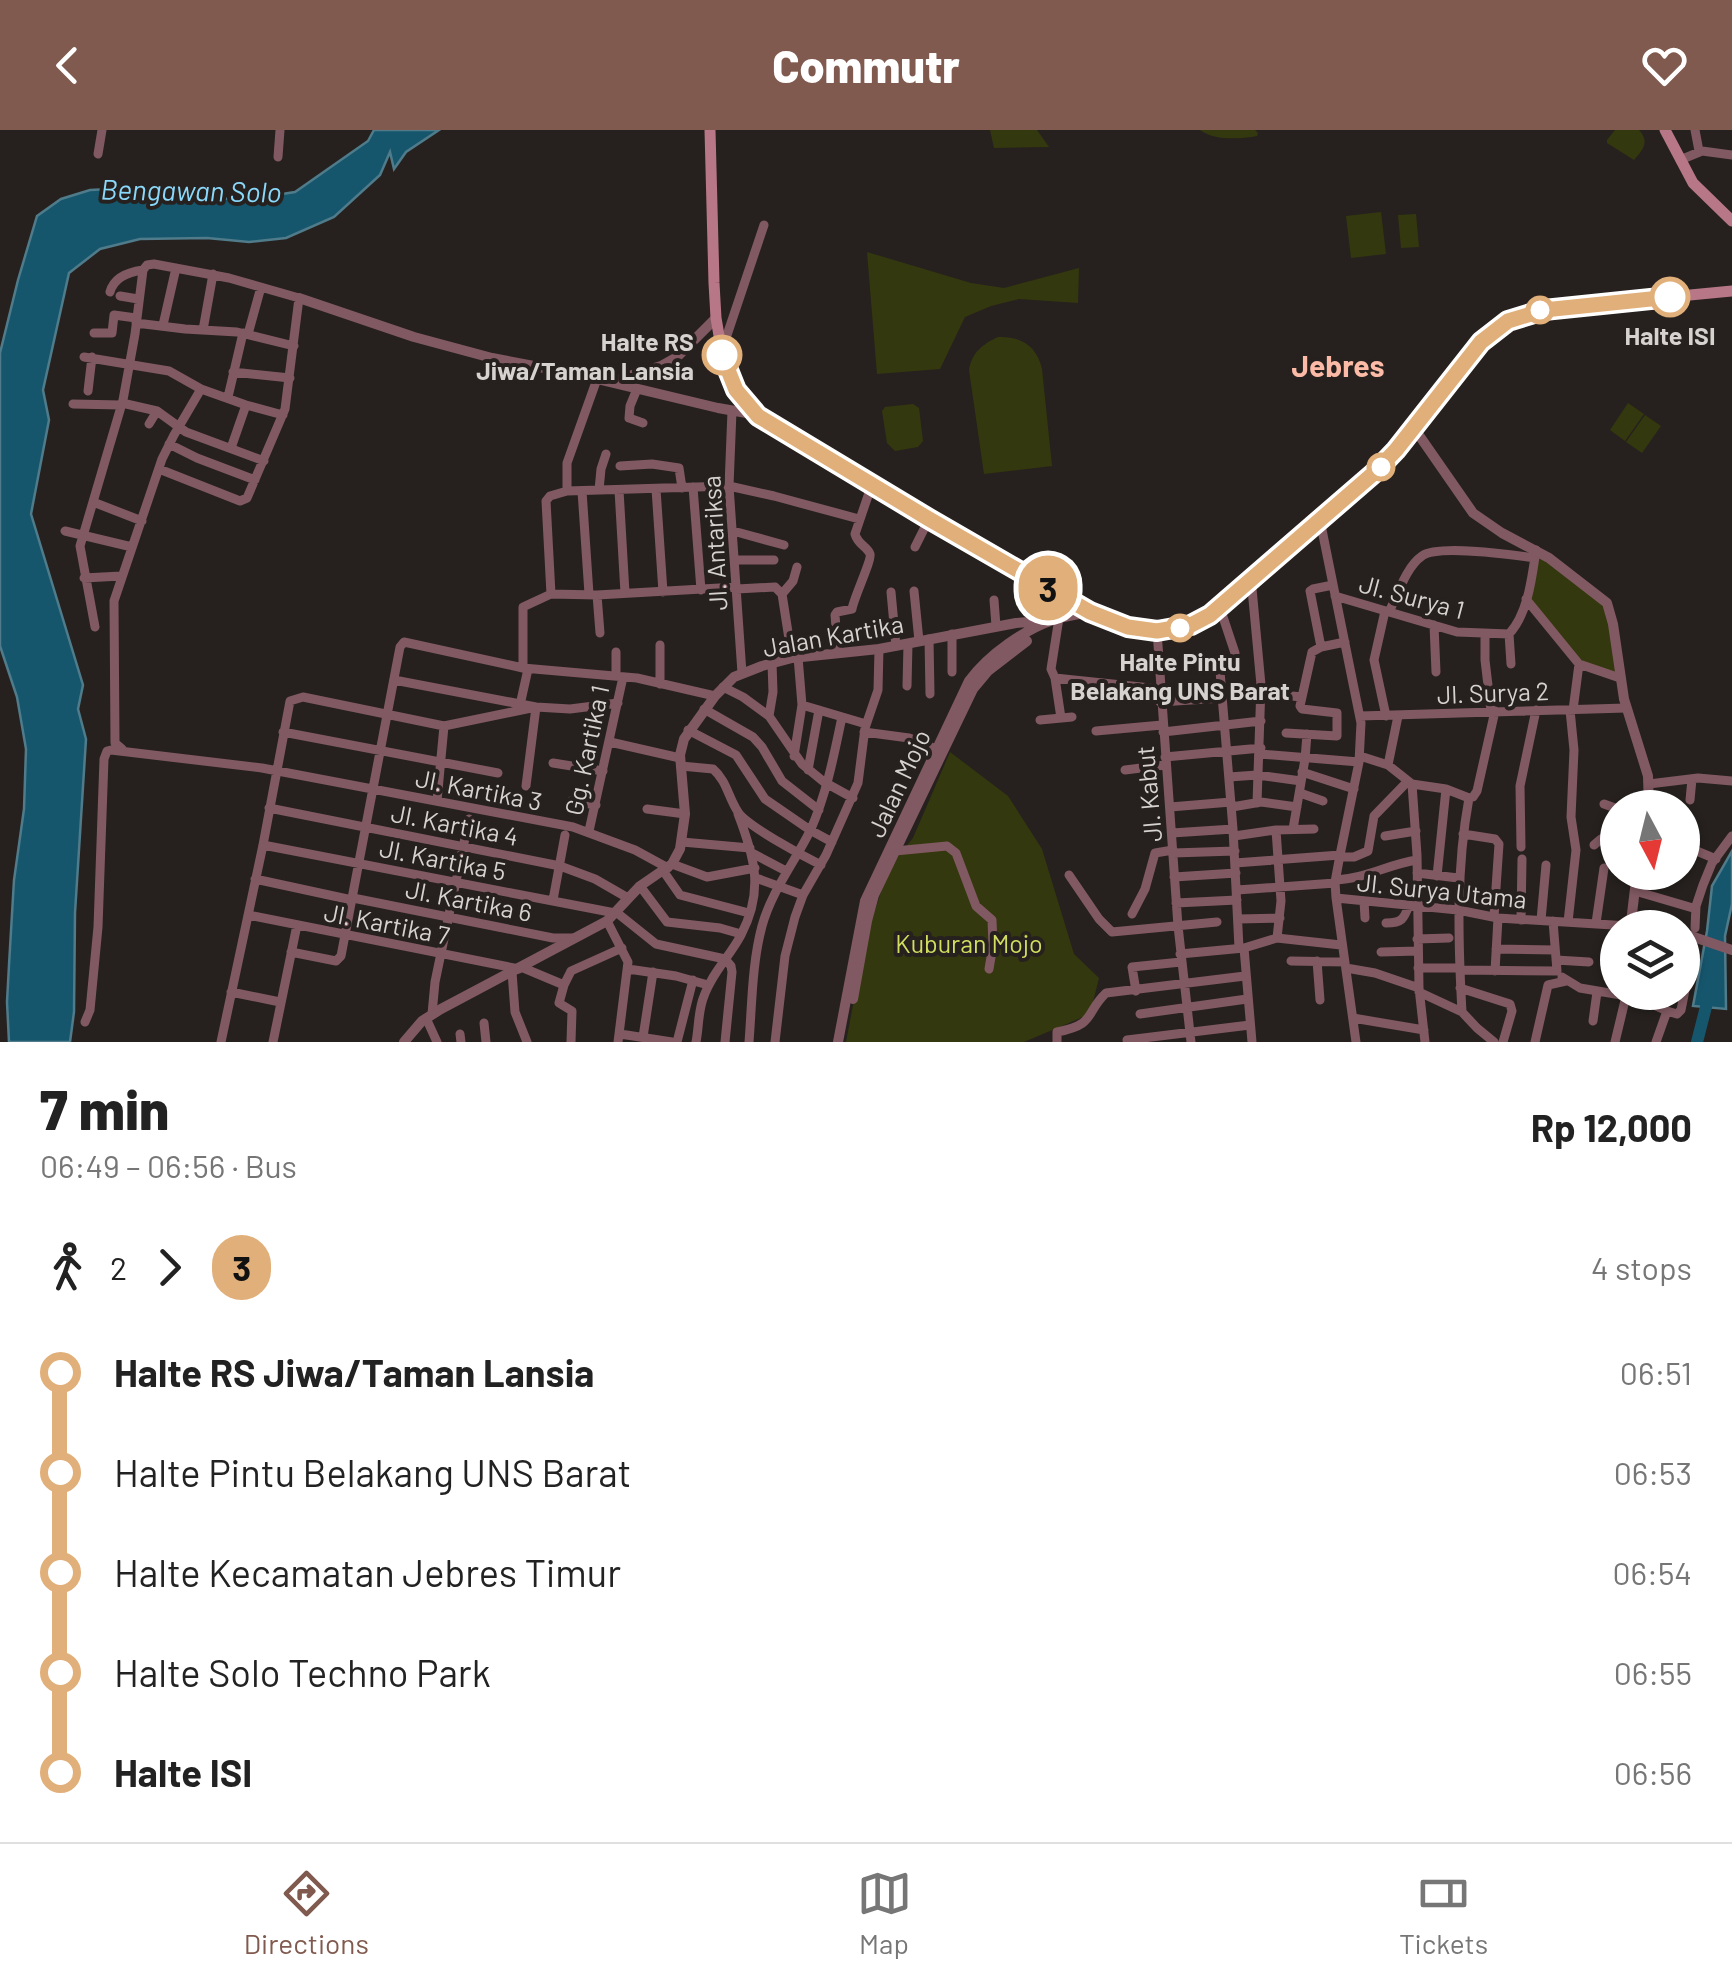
<!DOCTYPE html>
<html lang="en">
<head>
<meta charset="utf-8">
<style>
  :root { --surface:#fff; --page:#f6f6f6; --text:#222; --muted:#767676; --line:#e0e0e0; --accent:#805a4e }
  body { margin:0; font-family:Barlow,sans-serif; background:var(--page); color:var(--text); height:100vh; display:flex; flex-direction:column; font-size:38px; white-space:nowrap }
  * { box-sizing:border-box; margin:0 }
  p { font-size:32px; color:var(--muted) }
  .icon { flex:none; width:55px; height:55px; fill:none; stroke:currentColor; stroke-width:2; stroke-linecap:round; stroke-linejoin:round }
  .map { position:relative; height:912px; overflow:hidden }
  .drawer { display:flex; flex-direction:column; background:var(--surface); flex:1 }
  .drawer>* { flex:none }
  .badge { padding:0 20px; border-radius:32px; font-size:35px; line-height:65px }
  .needle { width:65px; rotate:173deg }
  .buttons { position:absolute; left:1600px; top:660px; display:grid; gap:20px }
  .buttons a { display:grid; place-items:center; width:100px; height:100px; border-radius:50%; background:var(--surface); box-shadow:0 2px 8px #0004; font-size:50px }
  .map>.badge { position:absolute; translate:-50% -50%; box-shadow:0 0 0 5px #fff }
  .legs { display:flex; align-items:center; gap:15px; height:110px; padding:0 40px; font-size:32px }
  .legs p { margin-inline-start:auto }
  .headline { display:flex; align-items:center; justify-content:space-between; height:170px; padding:0 40px }
  h1 { font-size:55px; font-weight:800; line-height:75px }
  ul { padding:0 40px; list-style:none }
  li { display:flex; align-items:center; gap:35px; height:100px; font-size:38px }
  li i { display:grid; place-items:center; width:15px; height:100%; margin:0 12px; background:currentColor }
  li i::after { content:''; width:25px; height:25px; margin:-12px; border:8px solid; border-radius:50%; background:var(--surface) }
  li p { margin-inline-start:auto }
  li:first-child i { background:linear-gradient(#0000 50%,currentColor 0) }
  li:last-child i { background:linear-gradient(currentColor 50%,#0000 0) }
  header { display:flex; justify-content:space-between; align-items:center; height:130px; padding:0 40px; background:var(--accent); color:#fff; font-size:45px; font-weight:800 }
  .menu { display:flex; justify-content:space-around; align-items:center; height:140px; border-top:2px solid var(--line); background:var(--surface); font-size:28px; color:var(--muted) }
  .menu a { display:grid; justify-items:center; gap:5px }
  .menu .selected { color:var(--accent) }
  .map>svg:first-child { display:block }
</style>
</head>
<body>
<header><svg class="icon" aria-label="back" viewBox="0 0 24 24"><path d="M15 5l-7 7 7 7"/></svg>Commutr<svg class="icon" aria-label="heart" viewBox="0 0 24 24"><path d="M12 20l-8-8c-3-5 5-10 8-4 3-6 11-1 8 4z"/></svg></header>
<div class="map">
<svg width="1732" height="912" viewBox="0 0 1732 912">
  <rect width="100%" height="100%" fill="#26211e"/>
  <path fill="#34380e" d="M990,0h47l12,17 -55,1z
    M1200,0h55l3,3 -1,3c-18,3 -42,5 -57,-6z
    M1615,0h24c11,12 4,20 -5,30l-27,-17v-3z
    M1381,82l5,42 -35,4 -5,-42z
    M1416,84l3,33 -18,1 -3,-33z
    M867,122l104,31 33,5 75,-20 -1,35 -59,-4 -28,7 -26,11 -25,52 -63,5z
    M998,207c23,-1 39,9 44,32l10,97 -68,8 -15,-104c3,-18 14,-26 29,-33z
    M1628,273l16,11 -19,27 -15,-11z
    M913,274l6,4 4,33 -5,6 -23,4 -8,-8 -5,-32 3,-4z
    M1645,285l16,11 -19,27 -16,-11z
    M1539,424l59,45 8,12 13,65 -38,-16 -54,-62z
    M950,622l58,44 34,53 32,105 25,24 -9,36 -66,28h-178l20,-105 17,-51 11,-25 19,-23z"/>
  <path fill="#16566d" stroke="#4f7b8a" stroke-width="2.5" d="M374,0h65l-33,22 -12,17 -4,-17 -10,23 -46,42 -48,21 -37,4 -42,-4 -67,1 -40,10 -31,24 -26,117 6,30 -18,94 52,171 -5,24 8,30 -11,174 -1,99 -4,30h-61l-2,-40 2,-37 5,-85 10,-71 2,-60 -9,-52 -17,-51v-293l18,-73 19,-64 24,-17 29,-9 20,-1 132,11 53,-8 73,-51z
    M1732,721v53l-7,32 1,73 -33,-3 14,-75 5,-45z"/>
  <g fill="none" stroke-linecap="round" stroke-linejoin="round">
    <path stroke="#16566d" stroke-width="12" d="M1697,912l12,-47"/>
    <path stroke="#815962" stroke-width="9" d="M1695,0l4,21
      M98,24l4,-24
      M278,27l2,-27
      M1680,30l22,-9 30,4
      M110,162c4,-15 18,-20 33,-22
      M120,166l18,3
      M136,193l49,6 52,3 57,14
      M163,195l13,-57
      M203,200l10,-56
      M94,203h18l2,-18 22,3
      M248,204l13,-47
      M722,220l42,-125
      M84,227l85,14 32,18 45,16 37,10
      M233,242l57,6
      M637,259l-7,17 -1,12 14,5
      M88,261l4,-34
      M228,267l15,-64
      M122,273l35,8 29,21 78,29
      M73,274l48,1
      M732,281l-3,75 13,187
      M149,294l8,-13
      M169,314l28,14 58,22
      M231,318l15,-43
      M620,336l32,-2 27,4 3,20
      M693,357l8,103
      M656,359l7,103
      M599,360l2,-21 5,-15
      M619,360l6,103
      M567,361v-28l30,-84
      M582,361l7,103
      M93,372l49,19
      M1320,390l41,203 -2,39 -19,93 -5,27 1,16 122,12 40,8 131,8
      M65,401l67,16
      M733,401l51,14
      M915,417l14,-28
      M735,430h39
      M84,448l37,-2
      M1251,448l10,107 -4,118
      M737,459l38,-2 7,7
      M914,461l5,50
      M891,462l5,54
      M551,464l-5,-93 4,-5 17,-5 162,-5 45,10 85,23
      M782,464l10,64
      M782,464l11,-13 4,-14
      M597,465l3,38
      M1335,466l122,36 52,2c19,-20 23,-57 27,-84
      M1526,469l53,65 41,14
      M994,470l2,26
      M1220,478l15,45
      M1385,481l-11,49 12,56
      M1389,482c9,-18 17,-45 33,-56 16,-12 91,-1 113,2
      M1059,488l-8,51 4,9 6,40
      M1434,495l2,47
      M95,497l-15,-81 43,-146 12,-66 8,-64 4,-5 7,-1 75,14 70,20 -14,111 -38,89 -7,3 -81,-32
      M1157,501l21,295 13,116
      M952,504v38
      M1485,504v26l6,51
      M1509,504l2,30
      M929,509l1,55
      M660,515v39
      M1321,517l-11,-56 3,-2 20,-4
      M616,522v24
      M838,523l-3,-38 2,-3 15,-3c2,-12 20,-49 18,-55 -3,-8 -12,-9 -15,-20l17,-50
      M523,538v-61l28,-13 46,1 140,-8
      M1220,541l13,158 6,119
      M1055,548l105,11
      M394,550l142,27 34,2 48,-6
      M907,556l1,-42
      M723,557l20,10 26,19 33,48 22,18 29,16
      M1261,563l41,4
      M1160,572l62,-4
      M520,575l8,-36
      M802,575l64,19
      M704,579l49,28 9,10 20,34 37,29
      M1573,580l6,-46
      M769,586l4,-24 -1,-29
      M1360,586l266,-8
      M1040,590l32,-3
      M688,600l48,25 29,44 45,31 22,12
      M1096,601l66,-6
      M283,602l215,41
      M864,602l45,6 27,11
      M1163,602l98,-11
      M1286,603l51,3v-23l-35,-4 -2,-3 12,-54 9,-5 24,-5
      M610,612l70,16
      M122,619l-7,-6 -1,-142 48,-142 12,-24 27,-46
      M1260,624l99,8
      M794,626l8,-51 -4,-48
      M1360,626l28,9 24,19 34,5 23,9c-13,70 -11,142 -7,214
      M1165,627l96,-9
      M553,633l50,8
      M1388,635l10,-49
      M681,636l32,3c14,12 15,28 25,43 9,14 65,44 83,53
      M808,640l11,-60
      M1125,640l40,-5
      M1302,642l52,17
      M1229,647l28,-2 44,6
      M1412,654l5,71 2,133 6,54
      M1649,654l49,-6 34,3
      M1300,663l23,8
      M1469,668l4,-1 4,-6 18,-80
      M1690,670l2,-21
      M437,671l7,-75
      M571,671l25,4
      M1604,674l14,5
      M1170,677l61,-5
      M1232,677l29,-5 36,5
      M269,678l291,58 35,13 33,19
      M647,679l38,5
      M1374,686l34,-35
      M1293,699l12,-70 2,-25
      M1276,700l5,71 -4,37
      M589,701l34,-154
      M1172,703l61,-4
      M1463,704l32,5 4,5 -5,73
      M1234,706l42,-6 38,-1
      M1385,706l31,-5
      M682,712l68,6
      M263,715l352,68
      M1594,715l7,-6 17,1
      M1682,715l34,14
      M1521,717l-1,-61 16,-76
      M895,721l52,-5 9,7 20,53 16,14 1,25 -4,24
      M752,723l34,18
      M1173,723l62,-2
      M1339,727h15l14,-6 6,-35
      M1235,733l105,-8
      M672,734l35,13 48,-9
      M664,742l16,23 69,18
      M1417,743l41,5
      M1069,745l30,44 13,13 105,-10
      M1437,746l9,-87
      M1174,747l62,-4
      M756,748l47,17
      M255,749l97,21
      M1336,750c28,-1 53,-16 81,-20
      M640,756l27,36 53,6 21,6
      M1237,760l98,-7
      M1635,761l58,17
      M353,768l200,40h21
      M1336,768l20,144
      M553,770l12,-65
      M1364,771l1,17
      M1176,773l61,-3
      M616,782l40,32 69,15 6,7 1,6 -7,70
      M1132,784l13,-25 10,-36 18,-3
      M248,785l271,54
      M1238,789l42,-1
      M1521,790l1,-61
      M1541,790l5,-55
      M607,791l21,41 -10,80
      M1553,791l4,50
      M1568,792l8,-72 -5,-33 3,-67 -4,-40
      M1386,793c16,0 18,-4 23,-18
      M1596,793l8,-55
      M1695,798l1,-22 7,-21 9,-22 20,-27
      M1417,809l32,-1
      M1244,818l8,94
      M1496,819l59,1
      M291,822l45,9 5,-5 59,-309 4,-5 119,26 114,10 78,18
      M1381,822l37,-1
      M1180,824l64,-6 33,-10 64,7
      M1556,830l33,2
      M1291,831l54,1
      M1317,831l3,39
      M521,837l43,18
      M1346,838l29,5 44,15
      M1418,838h41
      M628,839l48,7 32,9
      M1460,840l97,1
      M1495,841l3,-53
      M512,842l3,40 12,30
      M1562,847l18,11 47,8
      M1460,858l50,16 2,7 -9,31
      M1136,861l-4,-24 49,-5
      M231,862l49,10
      M1419,862l43,20 15,16 17,14
      M1627,863l40,18 10,3 4,-4 8,-40
      M432,884l3,-32 34,-163
      M1140,884l107,-15
      M426,888l11,24
      M1353,888l71,12
      M1593,891l4,-29
      M85,892l5,-12 8,-83 6,-168 3,-8 4,-1 151,18 311,59 62,23 33,18
      M484,893l2,19
      M460,904l1,8
      M620,904l52,8
      M643,907l10,-65
      M1127,910l123,-15
      M221,912l42,-197 27,-144 13,-4 141,29 92,-19 -10,79
      M273,912l24,-117
      M571,912l1,-31 -13,-8 5,-18 7,-14 51,-23
      M677,912l16,-62
      M696,912c3,-15 2,-32 8,-46 8,-23 26,-40 37,-61 23,-44 14,-77 -3,-121
      M749,912c3,-38 3,-79 13,-116 10,-36 33,-64 49,-97 16,-37 23,-74 31,-112
      M775,912l10,-86 10,-39 8,-22 23,-40 32,-72 7,-55 13,-38 1,-41
      M1057,912v-10c40,-8 27,-18 49,-39l139,-17
      M1535,912l13,-57 18,-4
      M1615,912l12,-50
      M1656,912l11,-31"/>
    <path stroke="#815962" stroke-width="10" d="M299,168l115,39 78,21 84,16 142,34 40,7
      M613,251l48,-15 16,-9 39,-39
      M1414,298l59,85 29,20 47,25 58,45 6,21 11,75 24,77 1,32
      M1637,742l-6,50 31,6
      M1682,803l50,17
      M853,869l14,-78 7,-26 99,-206 15,-18 39,-30
      M404,912l18,-21 19,-12 166,-88 33,-35 32,-22 8,-15 5,-35 -5,-59 4,-16 31,-43 19,-19 28,-11 30,-8 87,-9 137,-26 36,-3
      M838,912l27,-141 104,-220c20,-27 56,-52 87,-62 11,-3 22,-5 33,-7"/>
    <path stroke="#b77786" stroke-width="11" d="M710,0l4,153 2,35 6,35 15,37 21,25c83,52 167,102 252,151 40,23 84,56 131,64 29,4 56,-5 79,-22l165,-145 96,-121 27,-21 36,-12 188,-18
      M1665,0l28,53 39,38"/>
  </g>
  <g fill="none" stroke-linecap="round" stroke-linejoin="round">
    <g stroke="#fff" stroke-width="22">
      <path id="line-1" d="M722,225l14,35 22,26 171,103 161,93 38,15 29,4 34,-6 19,-10 164,-142 22,-23 85,-108 27,-21 36,-11 126,-13"/>
    </g>
    <use href="#line-1" stroke="#e1af79" stroke-width="15"/>
  </g>
  <g fill="#fff" stroke="#e1af79" stroke-width="5">
    <circle cx="1670" cy="167" r="18"/>
    <circle cx="1540" cy="180" r="12"/>
    <circle cx="722" cy="225" r="18"/>
    <circle cx="1381" cy="337" r="12"/>
    <circle cx="1180" cy="498" r="12"/>
  </g>
  <g text-anchor="middle" dominant-baseline="central" stroke-width="8" stroke-linejoin="round" paint-order="stroke">
    <g font-size="25" font-weight="bold" fill="#d5d2cf" stroke="#26211e">
      <text x="1670" y="205">Halte ISI</text>
      <text x="694" y="211" text-anchor="end">Halte RS<tspan x="694" dy="29">Jiwa/Taman Lansia</tspan></text>
      <text x="1180" y="531">Halte Pintu<tspan x="1180" dy="29">Belakang UNS Barat</tspan></text>
    </g>
    <g font-size="25" fill="#d5d2cf" stroke="#26211e">
      <text transform="translate(714 413) rotate(-93)">Jl. Antariksa</text>
      <text transform="translate(1412 466) rotate(15)">Jl. Surya 1</text>
      <text transform="translate(833 505) rotate(-10)">Jalan Kartika</text>
      <text transform="translate(1493 562) rotate(-2)">Jl. Surya 2</text>
      <text transform="translate(586 620) rotate(-78)">Gg. Kartika 1</text>
      <text transform="translate(898 653) rotate(-65)">Jalan Mojo</text>
      <text transform="translate(479 659) rotate(11)">Jl. Kartika 3</text>
      <text transform="translate(1148 664) rotate(-95)">Jl. Kabut</text>
      <text transform="translate(455 694) rotate(11)">Jl. Kartika 4</text>
      <text transform="translate(443 729) rotate(11)">Jl. Kartika 5</text>
      <text transform="translate(1442 760) rotate(6)">Jl. Surya Utama</text>
      <text transform="translate(469 770) rotate(11)">Jl. Kartika 6</text>
      <text transform="translate(387 793) rotate(11)">Jl. Kartika 7</text>
    </g>
    <g font-size="25" fill="#d2de60" stroke="#26211e">
      <text x="969" y="813">Kuburan Mojo</text>
    </g>
    <g font-size="28" font-style="italic" fill="#8ad8fa" stroke="#26211e">
      <text transform="translate(191 60) rotate(1)">Bengawan Solo</text>
    </g>
    <g font-size="30" font-weight="bold" fill="#fbbba6" stroke="#26211e">
      <text x="1338" y="235">Jebres</text>
    </g>
  </g>
</svg>
<div class="buttons">
<a><svg class="needle" viewBox="-14 -14 28 28"><path d="M0-13l5 13h-10z" fill="#e53935"/><path d="M0 13l5-13h-10z" fill="#767676"/></svg></a>
<a><svg class="icon" aria-label="layers" viewBox="0 0 24 24"><path d="M12 4l9 5-9 5-9-5zM3 14l9 5 9-5"/></svg></a>
</div>
<b class="badge" style="left:1048px;top:458px;background:#e1af79;color:#111">3</b>
</div>
<section class="drawer">
<div class="headline"><div><h1>7 min</h1><p>06:49 – 06:56 · Bus</p></div><b>Rp 12,000</b></div>
<div class="legs"><svg class="icon" aria-label="walk" viewBox="0 0 24 24"><circle cx="13" cy="4" r="2"/><path d="M13 8l-2 6 4 7M11 14l-3 7M7 12l3-4h3l4 4"/></svg>2<svg class="icon" aria-label="forward" viewBox="0 0 24 24"><path d="M9 5l7 7-7 7"/></svg><b class="badge" style="background:#e1af79;color:#111">3</b><p>4 stops</p></div>
<ul>
<li><i style="color:#e1af79"></i><b>Halte RS Jiwa/Taman Lansia</b><p>06:51</p></li>
<li><i style="color:#e1af79"></i><span>Halte Pintu Belakang UNS Barat</span><p>06:53</p></li>
<li><i style="color:#e1af79"></i><span>Halte Kecamatan Jebres Timur</span><p>06:54</p></li>
<li><i style="color:#e1af79"></i><span>Halte Solo Techno Park</span><p>06:55</p></li>
<li><i style="color:#e1af79"></i><b>Halte ISI</b><p>06:56</p></li>
</ul>
</section>
<nav class="menu">
<a class="selected"><svg class="icon" aria-label="directions" viewBox="0 0 24 24"><path d="M12 3l9 9-9 9-9-9zM9 14v-3h6M13 9l2 2-2 2"/></svg>Directions</a>
<a><svg class="icon" aria-label="map" viewBox="0 0 24 24"><path d="M3 6l6-2 6 2 6-2v14l-6 2-6-2-6 2zM9 4v14M15 6v14"/></svg>Map</a>
<a><svg class="icon" aria-label="tickets" viewBox="0 0 24 24"><path d="M3 7h18v10H3zM15 7v10"/></svg>Tickets</a>
</nav>
</body>
</html>
